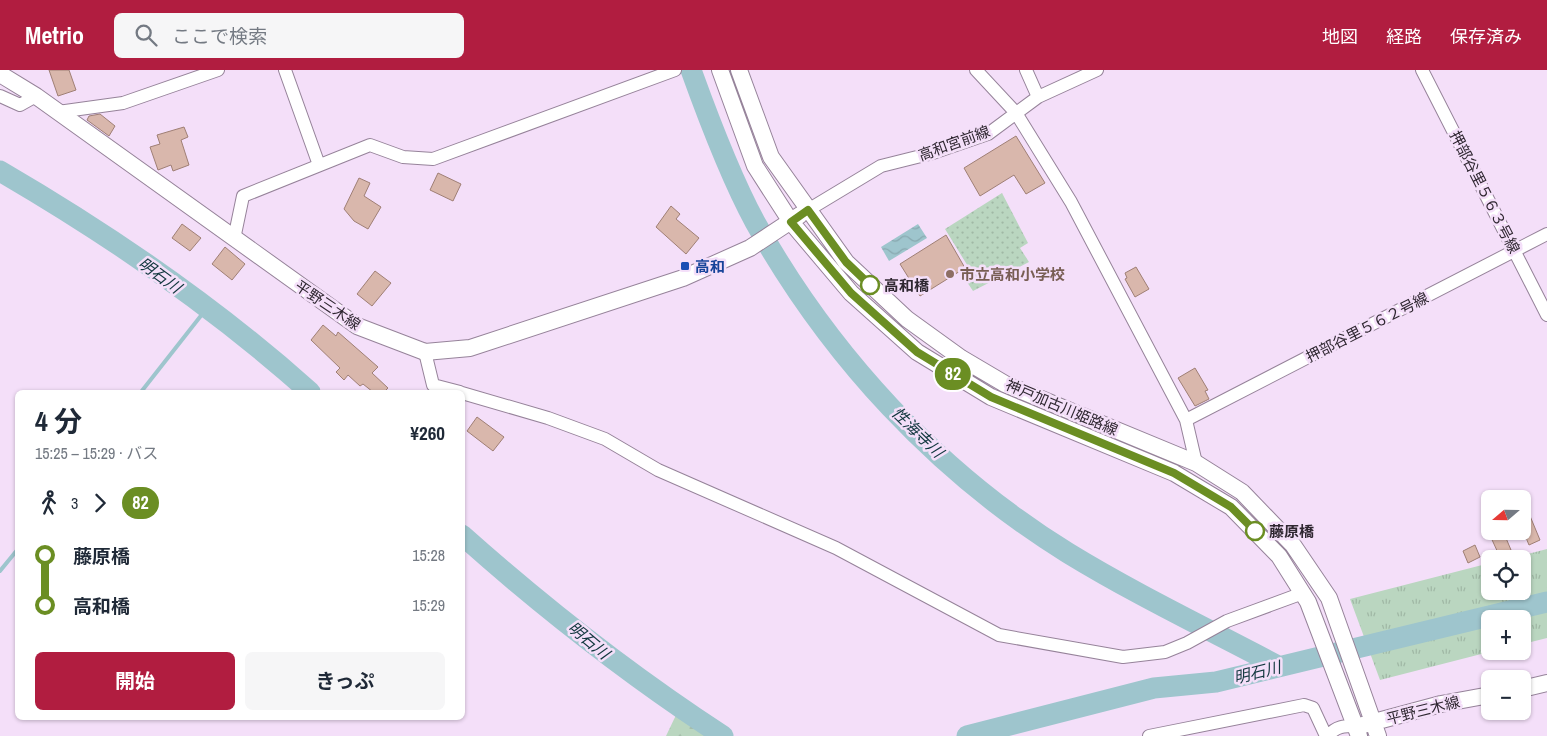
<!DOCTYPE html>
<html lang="ja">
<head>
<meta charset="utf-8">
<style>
  :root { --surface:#fff; --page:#f6f6f7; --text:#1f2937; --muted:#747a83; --accent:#b11d40 }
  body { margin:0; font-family:"Archivo Narrow","Noto Sans JP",sans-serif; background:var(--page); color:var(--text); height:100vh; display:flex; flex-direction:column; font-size:19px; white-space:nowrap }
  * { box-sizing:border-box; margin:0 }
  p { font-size:16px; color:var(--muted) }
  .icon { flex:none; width:28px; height:28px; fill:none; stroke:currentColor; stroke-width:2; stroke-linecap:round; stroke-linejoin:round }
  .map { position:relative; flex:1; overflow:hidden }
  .side { position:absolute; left:15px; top:320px; width:450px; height:330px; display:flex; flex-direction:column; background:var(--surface); border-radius:8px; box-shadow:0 1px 4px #0004 }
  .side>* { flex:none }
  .badge { padding:0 10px; border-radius:16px; font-size:18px; line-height:32px }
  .needle { width:32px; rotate:250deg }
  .controls { position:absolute; left:1481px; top:420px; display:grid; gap:10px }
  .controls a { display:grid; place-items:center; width:50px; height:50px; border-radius:8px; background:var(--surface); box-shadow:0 1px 4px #0004; font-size:25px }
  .map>.badge { position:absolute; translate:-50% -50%; box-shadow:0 0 0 2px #fff }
  .legs { display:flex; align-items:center; gap:8px; height:55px; padding:0 20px; font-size:16px }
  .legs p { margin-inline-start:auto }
  .overview { display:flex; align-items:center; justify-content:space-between; height:85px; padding:0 20px }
  h1 { font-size:28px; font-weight:700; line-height:38px }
  .primary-button { display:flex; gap:10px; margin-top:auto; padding:10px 20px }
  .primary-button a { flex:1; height:58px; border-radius:8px; background:var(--accent); color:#fff; font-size:20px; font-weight:700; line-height:58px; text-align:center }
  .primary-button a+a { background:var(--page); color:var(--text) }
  ul { padding:0 20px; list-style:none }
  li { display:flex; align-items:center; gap:18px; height:50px; font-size:19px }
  li i { display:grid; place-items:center; width:8px; height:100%; margin:0 6px; background:currentColor }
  li i::after { content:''; width:12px; height:12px; margin:-6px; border:4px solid; border-radius:50%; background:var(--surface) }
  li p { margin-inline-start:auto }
  li:first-child i { background:linear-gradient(#0000 50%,currentColor 0) }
  li:last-child i { background:linear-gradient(currentColor 50%,#0000 0) }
  header { display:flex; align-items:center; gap:30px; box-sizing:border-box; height:70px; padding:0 25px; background:var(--accent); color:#fff }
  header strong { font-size:24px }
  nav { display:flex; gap:28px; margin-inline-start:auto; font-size:18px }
  .search { width:350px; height:45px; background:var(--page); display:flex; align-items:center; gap:12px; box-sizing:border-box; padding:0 18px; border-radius:8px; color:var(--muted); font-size:19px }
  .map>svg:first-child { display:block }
</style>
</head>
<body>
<header>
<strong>Metrio</strong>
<div class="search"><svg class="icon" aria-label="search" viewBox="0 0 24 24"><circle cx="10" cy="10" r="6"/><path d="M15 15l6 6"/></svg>ここで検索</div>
<nav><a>地図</a><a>経路</a><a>保存済み</a></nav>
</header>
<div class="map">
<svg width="1547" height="666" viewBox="0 0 1547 666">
  <defs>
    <pattern id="grass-tufts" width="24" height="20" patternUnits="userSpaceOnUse" patternTransform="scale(1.25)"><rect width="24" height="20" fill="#bad6c0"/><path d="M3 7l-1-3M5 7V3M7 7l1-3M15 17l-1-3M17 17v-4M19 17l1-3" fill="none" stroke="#a0b8a5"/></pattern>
    <pattern id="forest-firs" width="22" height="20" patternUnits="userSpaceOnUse" patternTransform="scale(1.25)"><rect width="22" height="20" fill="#bad6c0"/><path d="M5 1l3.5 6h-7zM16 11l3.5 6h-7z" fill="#a0b8a5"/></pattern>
    <pattern id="park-dots" width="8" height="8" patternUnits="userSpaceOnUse" patternTransform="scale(1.25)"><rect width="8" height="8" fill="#bad6c0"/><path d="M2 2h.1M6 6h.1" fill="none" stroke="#a0b8a5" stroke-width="1.8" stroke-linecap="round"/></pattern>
    <pattern id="water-waves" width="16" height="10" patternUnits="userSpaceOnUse" patternTransform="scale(1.25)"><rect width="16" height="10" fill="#9ec5cd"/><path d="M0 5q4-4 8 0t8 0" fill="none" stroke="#88a9b0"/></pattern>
  </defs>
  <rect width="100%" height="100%" fill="#f4dff9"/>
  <path fill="url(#grass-tufts)" d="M1547,479v89l-24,6 -1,-25h-32v32h3l-113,29 -30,-81 140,-36v28h32v-32h-14z"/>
  <path fill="url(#forest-firs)" d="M677,643l39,23h-50z"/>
  <path fill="url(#park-dots)" d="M1002,123l26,50 -8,5 9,14 -56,29 -10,-15 6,-8 -24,-39z"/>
  <path fill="url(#water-waves)" d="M918,154l9,14 -38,23 -8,-14z"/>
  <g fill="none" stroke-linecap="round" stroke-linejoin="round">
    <path stroke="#9ec5cd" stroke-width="4" d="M141,322l66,-84
      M0,501l18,-22"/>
    <path stroke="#9ec5cd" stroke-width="21" d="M691,0c18,50 39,106 64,152 75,134 182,250 313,331 67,41 140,76 210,113
      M0,101c110,64 216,137 310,221
      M462,465c82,73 169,141 261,201
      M967,666l187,-48 62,-6 331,-80"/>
  </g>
  <path fill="#d9b7ac" stroke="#9f7f75" d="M49,0h20l7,20 -18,6z
    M100,44l15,12 -6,10 -22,-16 2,-4z
    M184,57l4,10 -7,3 8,25 -16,6 -2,-6 -13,5 -8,-23 10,-3 -3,-9z
    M1016,66l29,47 -19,11 -12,-19 -34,21 -16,-28z
    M438,103l23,11 -8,17 -23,-11z
    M359,108l11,5 -6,13 17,11 -13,22 -14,-8 -10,-12z
    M671,136l9,8 -4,5 23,19 -13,16 -30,-27z
    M182,154l19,14 -11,13 -18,-13z
    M946,165l19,33 -45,28 -20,-32z
    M225,177l20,17 -13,16 -20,-16z
    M1136,197l13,22 -14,8 -10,-18 2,-1 -2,-5z
    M375,201l16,12 -19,23 -15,-12z
    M323,255l13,11 2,-4 40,35 -6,6 16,15 -4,4h-11l-10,-8 -3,2 -12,-11 -4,5 -8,-8 4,-4 -29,-28z
    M1195,298l13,22 -3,1 4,8 -14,7 -17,-28z
    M477,347l27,20 -11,14 -26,-20z
    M1530,446l10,24 -11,5 -7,-17v-9z
    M1488,461h15l8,19 -12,5z
    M1475,475l5,12 -12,6 -5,-12z"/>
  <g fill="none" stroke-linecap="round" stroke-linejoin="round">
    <g stroke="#96839a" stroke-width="14">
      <path id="minor" d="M285,0l34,95
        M976,0l40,43 55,89 115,218 10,43
        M1026,0l12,27
        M1422,0l125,245
        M0,26l20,9 16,-9
        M58,42l65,-9 95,-33
        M808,140l73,-44 52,-13 55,-19 50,-37 59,-27
        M234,169l9,-43 127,-51 33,12 30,2 242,-89
        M425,282l8,33 27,7
        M462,323l86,25 57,21 53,31 178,78 163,87 124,22 42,-5 22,-9 40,-22 76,-28
        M1186,350l361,-186
        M1149,666l155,-31 9,3 13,28
        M1328,666c8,-10 16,-10 28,-10"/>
    </g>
    <g stroke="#96839a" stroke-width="18">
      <path id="major" d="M720,0l35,96 36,56 60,71 66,59 74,45 183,76 57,34 48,49 29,46 51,134
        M739,0l32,87 75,105 61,57 54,39 44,26 191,79 46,29 51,53 36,53 49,138
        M0,4l36,22 321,230 68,26 45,-4 213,-70 67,-30 50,-33
        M1522,619l25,-6
        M1363,655l78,-21 49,-9"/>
    </g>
    <use href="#minor" stroke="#fff" stroke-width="12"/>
    <use href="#major" stroke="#fff" stroke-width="16"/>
  </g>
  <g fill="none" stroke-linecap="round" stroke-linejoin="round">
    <g stroke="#fff" stroke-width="11">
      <path id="line-1" d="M870,215l-24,-23 -38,-52 -17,12 60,71 66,59 74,45 183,76 57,34 24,24"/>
    </g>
    <use href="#line-1" stroke="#6b8e23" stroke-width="8"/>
  </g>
  <rect fill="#1a4fb4" stroke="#f4dff9" stroke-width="2" x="680" y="191" width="10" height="10" rx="2.5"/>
  <circle fill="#8d6e63" stroke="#f4dff9" stroke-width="2" cx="950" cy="204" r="5"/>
  <g fill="#fff" stroke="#6b8e23" stroke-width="2.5">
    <circle cx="870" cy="215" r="9"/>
    <circle cx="1255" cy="461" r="9"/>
  </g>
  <g text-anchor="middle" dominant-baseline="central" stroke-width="5" stroke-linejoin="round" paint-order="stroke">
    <g font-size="15" fill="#2f2731" stroke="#f4dff9">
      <text transform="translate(954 73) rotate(-20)">高和宮前線</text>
      <text transform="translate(1485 122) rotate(63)">押部谷里５６３号線</text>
      <text transform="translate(328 235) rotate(34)">平野三木線</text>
      <text transform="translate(1367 257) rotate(-27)">押部谷里５６２号線</text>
      <text transform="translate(1062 337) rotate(23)">神戸加古川姫路線</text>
      <text transform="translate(1423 640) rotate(-14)">平野三木線</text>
    </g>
    <g font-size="15" font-weight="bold" fill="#164399" stroke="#f4dff9" text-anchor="start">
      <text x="695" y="196">高和</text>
    </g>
    <g font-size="15" font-weight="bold" fill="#785e54" stroke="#f4dff9" text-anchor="start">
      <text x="960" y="204">市立高和小学校</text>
    </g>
    <g font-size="15" font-weight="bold" fill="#2f2731" stroke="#f4dff9" text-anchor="start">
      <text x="884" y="215">高和橋</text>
      <text x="1269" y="461">藤原橋</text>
    </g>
    <g font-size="16" font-style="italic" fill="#10363d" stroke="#f4dff9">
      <text transform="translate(160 205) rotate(36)">明石川</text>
      <text transform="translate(918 362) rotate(44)">性海寺川</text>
      <text transform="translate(589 570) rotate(40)">明石川</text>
      <text transform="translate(1257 602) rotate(-14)">明石川</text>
    </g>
  </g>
</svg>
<div class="controls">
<a><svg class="needle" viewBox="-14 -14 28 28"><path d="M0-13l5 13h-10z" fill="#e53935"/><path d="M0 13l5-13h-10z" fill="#747a83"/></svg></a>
<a><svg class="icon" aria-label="locate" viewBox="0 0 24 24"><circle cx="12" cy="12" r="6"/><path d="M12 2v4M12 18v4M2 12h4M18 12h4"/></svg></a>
<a>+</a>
<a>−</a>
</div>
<b class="badge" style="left:953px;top:304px;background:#6b8e23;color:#fff">82</b>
<section class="side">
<div class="overview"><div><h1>4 分</h1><p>15:25 – 15:29 · バス</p></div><b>¥260</b></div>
<div class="legs"><svg class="icon" aria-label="walk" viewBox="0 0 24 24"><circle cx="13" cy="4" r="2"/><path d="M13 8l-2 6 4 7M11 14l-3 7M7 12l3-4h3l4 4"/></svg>3<svg class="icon" aria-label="forward" viewBox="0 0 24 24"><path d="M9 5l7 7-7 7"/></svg><b class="badge" style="background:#6b8e23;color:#fff">82</b></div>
<ul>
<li><i style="color:#6b8e23"></i><b>藤原橋</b><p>15:28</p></li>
<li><i style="color:#6b8e23"></i><b>高和橋</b><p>15:29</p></li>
</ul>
<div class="primary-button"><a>開始</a><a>きっぷ</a></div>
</section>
</div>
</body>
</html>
